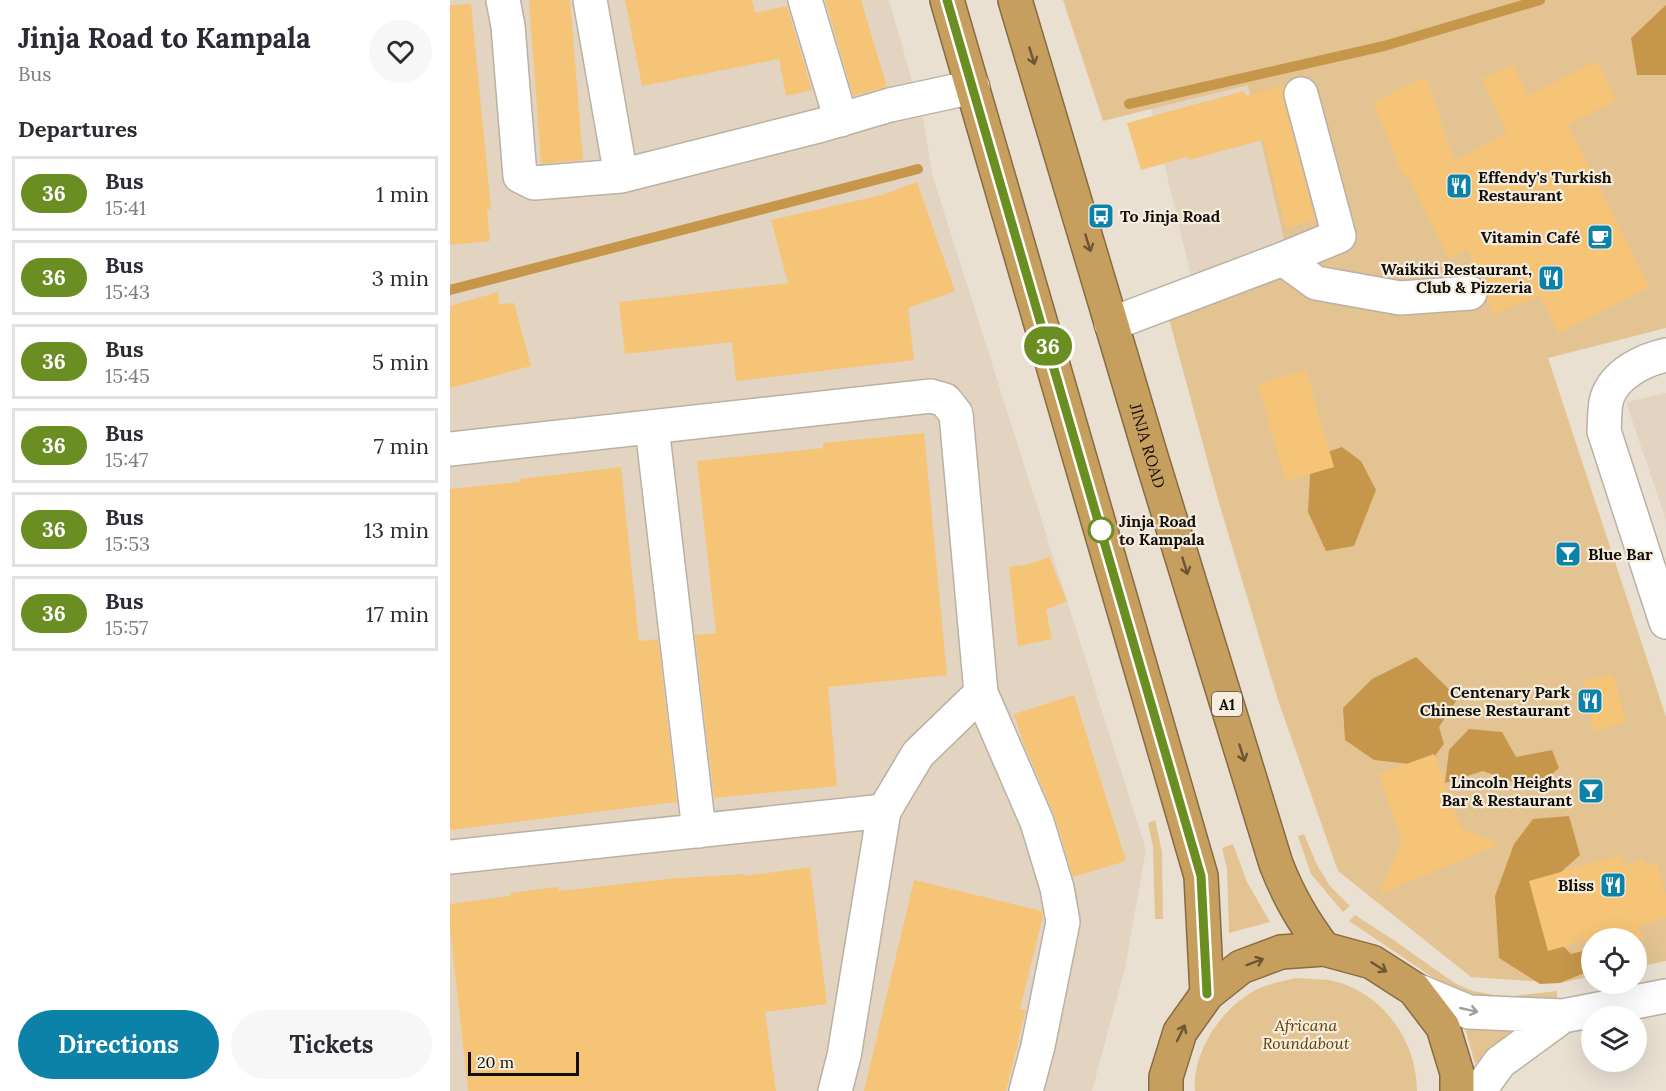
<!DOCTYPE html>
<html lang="en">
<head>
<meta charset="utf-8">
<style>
  :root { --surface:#fff; --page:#f7f7f7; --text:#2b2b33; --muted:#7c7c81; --line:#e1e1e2; --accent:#0c82a8 }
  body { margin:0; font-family:Lora,serif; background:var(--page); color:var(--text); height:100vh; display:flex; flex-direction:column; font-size:22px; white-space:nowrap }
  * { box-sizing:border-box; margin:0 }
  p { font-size:20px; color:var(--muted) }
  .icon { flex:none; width:33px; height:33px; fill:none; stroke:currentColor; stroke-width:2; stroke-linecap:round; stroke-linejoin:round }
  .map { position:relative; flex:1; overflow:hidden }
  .panel { display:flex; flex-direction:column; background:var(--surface); width:450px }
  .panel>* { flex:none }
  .badge { padding:0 12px; border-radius:20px; font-size:21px; line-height:39px }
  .controls { position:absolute; left:1131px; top:928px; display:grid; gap:12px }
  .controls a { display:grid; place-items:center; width:66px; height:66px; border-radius:50%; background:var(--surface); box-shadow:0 6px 24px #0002; font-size:30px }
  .scale { position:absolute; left:18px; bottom:15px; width:111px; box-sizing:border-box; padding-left:6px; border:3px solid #120f0a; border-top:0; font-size:16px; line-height:21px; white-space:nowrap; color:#120f0a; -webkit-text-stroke:4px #f6eddf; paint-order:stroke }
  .map>.badge { position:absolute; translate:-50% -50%; box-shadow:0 0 0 3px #fff }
  h2 { padding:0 18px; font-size:22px; line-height:54px }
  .round { display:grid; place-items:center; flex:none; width:63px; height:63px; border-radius:32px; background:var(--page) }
  .overview { display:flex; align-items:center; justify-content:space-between; height:102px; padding:0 18px }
  h1 { font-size:28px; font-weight:800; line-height:45px }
  .button { display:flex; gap:12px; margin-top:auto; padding:12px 18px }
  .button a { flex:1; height:69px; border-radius:36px; background:var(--accent); color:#fff; font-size:24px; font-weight:800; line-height:69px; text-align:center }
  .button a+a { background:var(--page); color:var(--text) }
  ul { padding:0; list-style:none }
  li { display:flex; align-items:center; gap:18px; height:75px; margin:0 12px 9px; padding:0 6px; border:3px solid var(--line); border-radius:0px }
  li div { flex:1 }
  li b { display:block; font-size:22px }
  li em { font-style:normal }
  li .badge { min-width:66px; font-weight:700; text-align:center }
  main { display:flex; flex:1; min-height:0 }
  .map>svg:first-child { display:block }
</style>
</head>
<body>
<main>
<section class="panel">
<div class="overview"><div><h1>Jinja Road to Kampala</h1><p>Bus</p></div><a class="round"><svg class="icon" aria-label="heart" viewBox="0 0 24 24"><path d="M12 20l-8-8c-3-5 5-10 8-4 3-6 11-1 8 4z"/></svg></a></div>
<h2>Departures</h2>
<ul>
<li><span class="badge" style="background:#6b8e23;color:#fff">36</span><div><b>Bus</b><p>15:41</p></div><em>1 min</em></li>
<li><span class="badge" style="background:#6b8e23;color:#fff">36</span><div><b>Bus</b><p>15:43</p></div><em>3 min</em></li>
<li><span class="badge" style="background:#6b8e23;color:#fff">36</span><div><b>Bus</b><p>15:45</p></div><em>5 min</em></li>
<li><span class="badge" style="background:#6b8e23;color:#fff">36</span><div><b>Bus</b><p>15:47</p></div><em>7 min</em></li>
<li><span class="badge" style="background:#6b8e23;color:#fff">36</span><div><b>Bus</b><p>15:53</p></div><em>13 min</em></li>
<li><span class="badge" style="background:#6b8e23;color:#fff">36</span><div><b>Bus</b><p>15:57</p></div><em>17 min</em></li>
</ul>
<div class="button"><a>Directions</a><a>Tickets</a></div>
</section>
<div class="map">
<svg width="1216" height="1091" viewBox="0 0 1216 1091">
  <rect width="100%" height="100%" fill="#e9e0d2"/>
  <path fill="#e2d4c0" d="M0,0h439l35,122 8,52 214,676 -21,118 -33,123h-642z
    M798,84l37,160 -94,32 -40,-167z
    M1216,393v128l-40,-119z"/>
  <path fill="#e3c391" d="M613,0h603v328l-118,30 118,359v244l-29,6 -1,-28h-44l-1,37 -31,7 -89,-6 -133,-106 -60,-171 -59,-197 -59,-217 125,-42 -37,-159 -145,36z
    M705,820l7,32 1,67h-8l-2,-72 -5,-24z
    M854,834l13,31 13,21 20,20 -7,6 -32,-38 -13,-38z
    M783,844l14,38 23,40 -41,11 -2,-64 -5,-21z
    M905,915l37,24 64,45 17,7 32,6 52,-6v9l-53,5 -45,-10 -110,-74z
    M846,978c11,1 22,1 33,2 52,10 88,60 88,111h-222c-3,-40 28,-86 65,-103 11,-5 24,-7 36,-10z
    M1074,1026l-49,38 -10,-36z"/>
  <path fill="#c6974a" d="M1216,5v70h-29l-6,-37z
    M892,447l19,14 15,29 -22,56 -28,5 -18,-39 3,-54z
    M966,657l42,41 -19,29 5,17 -17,22 -53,-6 -29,-20 -2,-32 29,-29z
    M1019,729l33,3 14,25 36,-7 7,18 -14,12 -31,2 -31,-11 -38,12 4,-33z
    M1119,816l11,39 -38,34 9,45 20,20 16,-4 -3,23 -24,10 -20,1 -41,-26 -4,-62 19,-52 19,-25z"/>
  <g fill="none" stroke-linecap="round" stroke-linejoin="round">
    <path stroke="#c6974a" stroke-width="10" d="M679,104l255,-58 156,-46
      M0,290l468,-121"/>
  </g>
  <path fill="#f5c477" d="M79,0h41l13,160 -42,4z
    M175,0h127l3,13 32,-7 25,84 -26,6 -7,-37 -137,27z
    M375,0h36l26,87 -34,9z
    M21,4l20,205h-4l3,32 -40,4v-240z
    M1147,61l19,39 -48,25 81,162 -90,46 -19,-37 -47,18 -6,-15 2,-8 -3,-8 -7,-6 -11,-28 -19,10 -43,-85 -3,2 -30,-74 53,-25 28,84 53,-28 -25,-54 31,-14 15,31z
    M834,85l-1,14 32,121 -29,8 -23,-88 -75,20 -1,-3 -46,13 -14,-47 117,-32 2,5z
    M467,182l38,109 -47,17 6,52 -178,21 -4,-39 -107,12 -6,-52 169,-19 -17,-63 111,-25z
    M48,292l1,12 15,-1 17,63 -81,22v-82z
    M856,370l28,97 -48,14 -28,-97z
    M474,433l23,242 -119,12 9,99 -123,12 -19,-163 21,-2 -19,-172 126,-13v-5z
    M171,467l18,174 19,-2 19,163 -227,28v-341l70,-7v-3z
    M599,557l18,44 -21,9 6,29 -34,7 -9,-79 21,-3z
    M1163,674l13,48 -32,9 -12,-50z
    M624,695l52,166 -53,16 -18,-60 -32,-75 -9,-28z
    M984,754l27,74 39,16 -120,50 22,-54 -23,-66z
    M1171,855l3,10 19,-6 2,8 12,-4 9,33v22l-27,8 4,13h-52l-43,12 -19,-70z
    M360,867l17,137 -62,8 11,79h-308l-18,-164v-23l60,-8v-3l48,-6 1,4 108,-12 77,-5 1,2z
    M464,880l128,31 1,5 -23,93 6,1 -20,81h-142z"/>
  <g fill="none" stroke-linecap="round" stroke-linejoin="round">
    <g stroke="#bab1a4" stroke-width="36">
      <path id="minor" d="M53,0l5,26 12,150 14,7 87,-7
        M140,0l31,176 201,-51 68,-20 83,-18
        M355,0l36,120
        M833,259l33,24 84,15 70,-5
        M661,324l172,-65 56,-23 -38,-142
        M1216,355c-23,5 -51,19 -59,43 -3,9 -2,23 -3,33l62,191
        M202,427l47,404
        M0,449l481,-53 14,4 11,14 25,279 56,129 20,66 6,34 -25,124 -12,45
        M0,857l434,-46
        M964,989l55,23 94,4 103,-20
        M385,1091l9,-35 40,-245 34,-57 63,-61
        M1029,1091l21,-29 63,-46"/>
    </g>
    <g stroke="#876c41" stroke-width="36">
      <g id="highway">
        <path d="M497,0l254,876 6,118"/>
        <path id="s1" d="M565,0l134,450 127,414c13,33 27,57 48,85"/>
        <path d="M716,1091v-14l14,-45 27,-38 34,-27 40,-15 43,-3 48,13 42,27 29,38 14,46v18"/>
      </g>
    </g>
    <use href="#minor" stroke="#fff" stroke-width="33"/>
    <use href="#highway" stroke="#c69e5e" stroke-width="33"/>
  </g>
  <defs><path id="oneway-shaft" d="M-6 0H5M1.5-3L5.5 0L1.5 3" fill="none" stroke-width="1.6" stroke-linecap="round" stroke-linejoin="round" transform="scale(1.5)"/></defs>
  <g stroke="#6c5634">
    <use href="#oneway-shaft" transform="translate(582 56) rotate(73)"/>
    <use href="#oneway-shaft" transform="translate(638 243) rotate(73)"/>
    <use href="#oneway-shaft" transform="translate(735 566) rotate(73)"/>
    <use href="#oneway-shaft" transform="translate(792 753) rotate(73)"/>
    <use href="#oneway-shaft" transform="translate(805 962) rotate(-21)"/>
    <use href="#oneway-shaft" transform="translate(929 967) rotate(32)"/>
    <use href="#oneway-shaft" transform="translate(731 1033) rotate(-64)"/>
  </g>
  <use stroke="#a09f9d" href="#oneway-shaft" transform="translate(1019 1010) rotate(13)"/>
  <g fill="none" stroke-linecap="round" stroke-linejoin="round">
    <g stroke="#fff" stroke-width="14">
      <path id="line" d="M497,0l254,876 6,118"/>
    </g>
    <use href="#line" stroke="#6b8e23" stroke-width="9"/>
  </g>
  <defs>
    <g id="restaurant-square" transform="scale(1.35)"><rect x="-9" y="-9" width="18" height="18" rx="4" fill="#0c82a8" stroke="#f6eddf"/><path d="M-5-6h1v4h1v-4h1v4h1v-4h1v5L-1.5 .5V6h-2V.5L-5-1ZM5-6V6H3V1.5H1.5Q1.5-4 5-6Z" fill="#fff"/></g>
    <g id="bus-square" transform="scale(1.35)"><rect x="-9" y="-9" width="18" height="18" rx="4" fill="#0c82a8" stroke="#f6eddf"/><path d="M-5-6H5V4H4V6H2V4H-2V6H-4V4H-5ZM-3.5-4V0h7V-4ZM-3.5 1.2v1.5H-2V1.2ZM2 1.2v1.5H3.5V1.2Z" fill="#fff"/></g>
    <g id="cafe-square" transform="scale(1.35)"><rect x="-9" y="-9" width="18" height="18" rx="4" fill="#0c82a8" stroke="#f6eddf"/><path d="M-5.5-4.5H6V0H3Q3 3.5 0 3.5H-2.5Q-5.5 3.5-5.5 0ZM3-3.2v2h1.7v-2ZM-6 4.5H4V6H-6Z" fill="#fff"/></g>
    <g id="bar-square" transform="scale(1.35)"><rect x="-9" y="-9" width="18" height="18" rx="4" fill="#0c82a8" stroke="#f6eddf"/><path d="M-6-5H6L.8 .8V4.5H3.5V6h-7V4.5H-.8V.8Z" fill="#fff"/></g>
  </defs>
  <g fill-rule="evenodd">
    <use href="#restaurant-square" x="1009" y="186"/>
    <use href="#bus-square" x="651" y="216"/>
    <use href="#cafe-square" x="1150" y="237"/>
    <use href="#restaurant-square" x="1101" y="278"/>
    <use href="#bar-square" x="1118" y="554"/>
    <use href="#restaurant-square" x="1140" y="701"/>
    <use href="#bar-square" x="1141" y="791"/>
    <use href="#restaurant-square" x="1163" y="885"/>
  </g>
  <circle fill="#fff" stroke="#6b8e23" stroke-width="3" cx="651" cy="530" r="12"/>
  <g text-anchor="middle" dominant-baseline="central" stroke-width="4.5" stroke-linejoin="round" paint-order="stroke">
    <rect fill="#f6eddf" stroke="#56524a" stroke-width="1.5" x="762" y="692" width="30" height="24" rx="4.5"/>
    <g font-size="15" font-weight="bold" fill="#120f0a">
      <text x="777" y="704">A1</text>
    </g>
    <g font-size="16" font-weight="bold" fill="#120f0a" stroke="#f6eddf" text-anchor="end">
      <text x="1028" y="177" text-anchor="start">Effendy's Turkish<tspan x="1028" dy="18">Restaurant</tspan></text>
      <text x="670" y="216" text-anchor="start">To Jinja Road</text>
      <text x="1130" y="237">Vitamin Café</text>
      <text x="1082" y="269">Waikiki Restaurant,<tspan x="1082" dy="18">Club &amp; Pizzeria</tspan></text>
      <text x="1138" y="554" text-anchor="start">Blue Bar</text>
      <text x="1120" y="692">Centenary Park<tspan x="1120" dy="18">Chinese Restaurant</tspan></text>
      <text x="1122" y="782">Lincoln Heights<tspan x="1122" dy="18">Bar &amp; Restaurant</tspan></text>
      <text x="1144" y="885">Bliss</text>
    </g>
    <g font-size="16" fill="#120f0a" stroke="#f6eddf">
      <text stroke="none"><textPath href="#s1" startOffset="465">JINJA ROAD</textPath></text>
    </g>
    <g font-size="16" font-weight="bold" fill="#120f0a" stroke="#f6eddf" text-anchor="start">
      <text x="669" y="521">Jinja Road<tspan x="669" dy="18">to Kampala</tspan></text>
    </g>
    <g font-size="16" font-style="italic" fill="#604100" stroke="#f6eddf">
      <text x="856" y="1025">Africana<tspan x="856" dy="18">Roundabout</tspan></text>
    </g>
  </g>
</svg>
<div class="controls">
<a><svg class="icon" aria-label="locate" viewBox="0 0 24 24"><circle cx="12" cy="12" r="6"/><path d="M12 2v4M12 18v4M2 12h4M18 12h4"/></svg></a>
<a><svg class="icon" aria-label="layers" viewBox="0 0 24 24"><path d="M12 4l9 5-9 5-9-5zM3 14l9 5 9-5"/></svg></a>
</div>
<div class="scale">20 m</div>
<b class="badge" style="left:598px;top:346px;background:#6b8e23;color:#fff">36</b>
</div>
</main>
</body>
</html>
